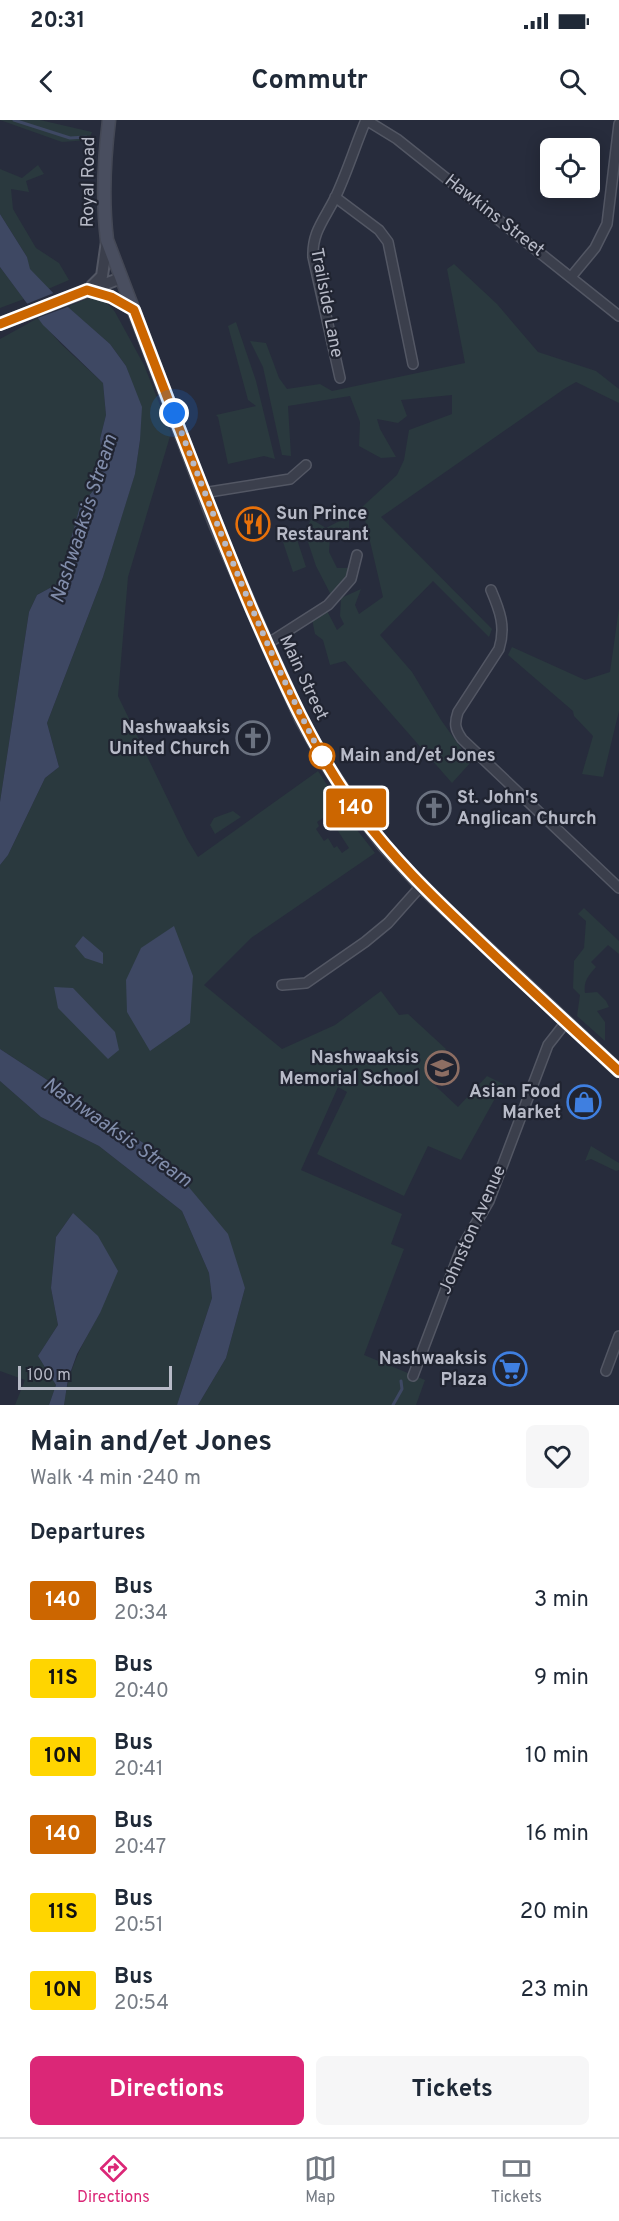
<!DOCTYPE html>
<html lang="en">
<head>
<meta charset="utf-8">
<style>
  :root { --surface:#fff; --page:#f6f6f7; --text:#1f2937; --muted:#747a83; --line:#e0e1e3; --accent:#db2777 }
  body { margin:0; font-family:Overpass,sans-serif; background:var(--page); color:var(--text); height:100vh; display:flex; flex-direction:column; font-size:22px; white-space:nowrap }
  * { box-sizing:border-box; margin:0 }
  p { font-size:20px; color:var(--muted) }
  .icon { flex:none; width:33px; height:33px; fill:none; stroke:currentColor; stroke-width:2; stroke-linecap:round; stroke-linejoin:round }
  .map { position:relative; height:1285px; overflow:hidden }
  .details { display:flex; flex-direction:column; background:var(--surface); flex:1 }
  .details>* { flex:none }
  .badge { padding:0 12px; border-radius:4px; font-size:21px; line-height:39px }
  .controls { position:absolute; left:540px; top:18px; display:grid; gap:12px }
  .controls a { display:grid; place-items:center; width:60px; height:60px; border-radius:9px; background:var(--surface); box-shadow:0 3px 15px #0003; font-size:30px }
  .scale { position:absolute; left:18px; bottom:15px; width:154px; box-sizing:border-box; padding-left:6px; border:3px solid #b7bac7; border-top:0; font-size:16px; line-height:21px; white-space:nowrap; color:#b7bac7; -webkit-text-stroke:4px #202431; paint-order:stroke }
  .you { position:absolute; width:30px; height:30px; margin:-15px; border:4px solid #fff; border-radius:50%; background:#1a73e8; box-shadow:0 0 0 9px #1a73e833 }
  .map>.badge { position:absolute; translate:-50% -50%; box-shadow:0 0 0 3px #fff }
  h2 { padding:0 30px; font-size:22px; line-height:54px }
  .round { display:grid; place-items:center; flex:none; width:63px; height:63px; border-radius:9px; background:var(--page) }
  .summary { display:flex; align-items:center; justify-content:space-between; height:102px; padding:0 30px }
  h1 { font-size:28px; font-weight:700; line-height:45px }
  .button { display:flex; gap:12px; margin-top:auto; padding:12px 30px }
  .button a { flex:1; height:69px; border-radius:9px; background:var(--accent); color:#fff; font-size:24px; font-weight:700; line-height:69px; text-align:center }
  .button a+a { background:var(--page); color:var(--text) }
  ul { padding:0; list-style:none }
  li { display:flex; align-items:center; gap:18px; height:78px; padding:0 30px }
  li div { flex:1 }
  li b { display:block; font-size:22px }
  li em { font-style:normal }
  li .badge { min-width:66px; font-weight:700; text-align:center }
  .status { display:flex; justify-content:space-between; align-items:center; height:42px; padding:0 30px; background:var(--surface); direction:ltr }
  .status svg { height:16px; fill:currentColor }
  header { display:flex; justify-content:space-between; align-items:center; height:78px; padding:0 30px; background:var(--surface); font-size:27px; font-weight:700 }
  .dock { display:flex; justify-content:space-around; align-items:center; height:84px; border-top:2px solid var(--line); background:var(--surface); font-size:16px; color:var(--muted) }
  .dock a { display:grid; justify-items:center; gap:3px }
  .dock .on { color:var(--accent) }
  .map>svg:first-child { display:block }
</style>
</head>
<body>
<div class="status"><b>20:31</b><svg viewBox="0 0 49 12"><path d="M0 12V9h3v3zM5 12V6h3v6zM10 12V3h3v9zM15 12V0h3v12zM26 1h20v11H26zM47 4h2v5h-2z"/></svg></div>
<header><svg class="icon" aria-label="back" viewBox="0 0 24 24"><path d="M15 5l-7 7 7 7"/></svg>Commutr<svg class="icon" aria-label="search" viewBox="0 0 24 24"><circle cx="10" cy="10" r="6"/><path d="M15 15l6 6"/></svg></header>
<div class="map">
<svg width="619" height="1285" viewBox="0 0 619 1285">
  <rect width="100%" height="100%" fill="#272c3c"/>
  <path fill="#2a393e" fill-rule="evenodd" d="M0,0h40l52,12 -3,8 -27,2z
    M38,45l6,9 -18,7 3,11 -18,-3 2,20 23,39 23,15 10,17 -21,9 -19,-20 -2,-12 -27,-43v-45l22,9z
    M454,144l43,40 41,48 58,19 23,18v14l-43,-21 -12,7 -183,128 111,112 -3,8 -56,-56 -53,54 32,37 29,48 30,42 -19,21 -107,-122 -15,4 -7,-25 -8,-6 -3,-15 14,-10 11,21 7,-6 -4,-8 1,-18 20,-9 -6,16 4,9 24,-17 -21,-90 35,-32 7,-15 5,-30 43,-16v-19l-51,5 6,16 -9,7 -21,-4 3,10 16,28 -15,1 -22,-12 1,-24 -10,-26 -62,10 3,50 -9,-1 -19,-88 -13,-26 16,2 13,35 8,11 33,-5 12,7 133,-28 -18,-94z
    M0,147l24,32 -24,9z
    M89,178c12,1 18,4 26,14l29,53 27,68 -43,144 -10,119 69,143 11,18 120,-86 36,55 21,27 -124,85 -47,47 78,64 53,-24 46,-34 18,24 9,-1 38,35 -3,3 3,3 -20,22 32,30 29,-31 16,8 -42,76 -33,-14 -24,50 -87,-42 30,-62 -9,-5 -37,83 101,44 -11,30 13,5 -40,106 61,25 -9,25h-218l28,-47 19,-70 -97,-142 -148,-97v-184l8,-10 37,-77 14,-11 -12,-44 56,-146 32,-104 5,-33 -7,-54 -7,-20 -16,-22 -43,-37zM327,695l8,12 3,-2 3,3 -3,3 11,17 -7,5 -5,-7 -3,2 -6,-10 -4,3 -8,-12 3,-3 -2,-4z
    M38,198l23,26 42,39 3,32 -6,24 2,18 -3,19 -6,15 -13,15 -21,77 -22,12 -8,17 -29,190v-463z
    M236,202l20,59 19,78 -11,-3 -36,8 -10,-47 -2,-2 40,-9 -8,-6 -20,-74z
    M349,396v16l-19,5 -1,15 8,16h11l-2,12 -15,15 -15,-29 -11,-33 6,-14 15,9z
    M293,407l13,40 -13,5 -10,-30z
    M619,488v103l-16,66 -21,-3 11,-38 -19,-20 -1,-5 -65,-56 4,-8 73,33 25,-8z
    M233,691l8,6 -26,17 -5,-9 4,-7z
    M584,788l35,33v13l-11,-9 -17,17 5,5c-7,8 -13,14 -11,26l12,-1 9,9 3,6 -12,4 8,11v19l-28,-25 3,-21 -7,-7 1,-27 10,-13 2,-27 -8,-7z
    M0,961l41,36 58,29 83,65 27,62 3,25 -35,107h-113c5,-38 17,-59 36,-92l-27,-100 -17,24 -5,51 7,37 -20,31 18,29 -7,20h-34l10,-25 -25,-9z
    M591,1026l28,17v7l-3,1 -25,-12 -6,2z"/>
  <path fill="#3e4863" d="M0,94l27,43 3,12 30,31 50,44 16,22 16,41 -2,33 -5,34 -32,103 -56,146 12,44 -14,11 -37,77 -8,10v-63l29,-190 8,-17 22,-12 21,-77 13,-15 6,-15 3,-19 -2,-18 6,-24 -3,-32 -60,-58 -43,-58z
    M174,806l19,50 -3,47 -40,28 -23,-39 -1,-32 15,-32z
    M83,816l20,17v11l-18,-6 -10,-12z
    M54,867l19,1 42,44 4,18 -11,9 -50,-51z
    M0,929l148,97 29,27 51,61 17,54 -19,70 -28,47h-21l35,-107 -3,-25 -27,-62 -83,-65 -58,-29 -41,-36z
    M73,1093l25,23 20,35 -18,42 -23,41 -9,25 -4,26h-15l7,-20 -18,-29 20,-31 -7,-37 5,-51z"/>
  <path fill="#272c3c" d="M56,172l14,14 -35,13 -11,-14z"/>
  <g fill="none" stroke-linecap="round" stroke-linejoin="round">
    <path stroke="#3e4863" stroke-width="3" d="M14,0l56,18 16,-1
      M393,1285l9,-16 -1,-8"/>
    <g stroke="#535764" stroke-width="12">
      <path id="minor" d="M366,0l31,19 222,177
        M335,77l44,33 9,12 25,122
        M571,157l24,-29 12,-24 12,-100
        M340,258l-27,-121c-1,-25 11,-37 22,-59 12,-25 20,-52 31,-78
        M203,373l87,-14 16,-14
        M491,470c9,21 15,37 8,59l-41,63c-4,12 -3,17 4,27l157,149
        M267,524l61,-39 23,-26 6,-24
        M282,865l24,-2 59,-41 23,-19 33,-37
        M606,1251l13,-35
        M413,1256l48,-127 28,-48 59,-156 18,-23"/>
    </g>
    <g stroke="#535764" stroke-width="14">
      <path id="tertiary" d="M92,166l10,-10 5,-35
        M87,170l24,7 23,13
        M0,204l121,-46"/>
    </g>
    <g stroke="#444855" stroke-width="15">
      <path id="secondary" d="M109,0c-5,41 -7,79 -2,120l108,284 52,120 34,75 26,46 32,48 25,33 37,40 198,185"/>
    </g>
    <use href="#minor" stroke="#3b3f4c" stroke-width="9"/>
    <use href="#tertiary" stroke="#3b3f4c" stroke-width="10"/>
    <use href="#secondary" stroke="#494e5f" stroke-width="12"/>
  </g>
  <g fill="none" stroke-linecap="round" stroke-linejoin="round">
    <g stroke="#fff" stroke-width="14">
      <path id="line" d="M0,204l87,-34 24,7 23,13c38,100 76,201 118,300 31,71 62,142 108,204 33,44 71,81 110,118 49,47 99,93 149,139"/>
    </g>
    <use href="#line" stroke="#c60" stroke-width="9"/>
    <path stroke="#b7bac7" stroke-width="6" stroke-dasharray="0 10.8" d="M174,293c45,117 90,234 149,345l-1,-2"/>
  </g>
  <defs>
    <g id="restaurant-ring" transform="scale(1.725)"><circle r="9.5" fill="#202431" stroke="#e8710a" stroke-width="1.5"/><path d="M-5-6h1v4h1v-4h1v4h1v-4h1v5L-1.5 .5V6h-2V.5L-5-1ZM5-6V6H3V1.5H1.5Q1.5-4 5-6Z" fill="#e8710a"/></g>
    <g id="church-ring" transform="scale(1.725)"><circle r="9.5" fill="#202431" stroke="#6b7280" stroke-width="1.5"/><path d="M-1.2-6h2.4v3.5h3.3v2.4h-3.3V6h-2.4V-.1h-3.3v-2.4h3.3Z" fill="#6b7280"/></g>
    <g id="school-ring" transform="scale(1.725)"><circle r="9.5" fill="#202431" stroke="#8d6e63" stroke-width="1.5"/><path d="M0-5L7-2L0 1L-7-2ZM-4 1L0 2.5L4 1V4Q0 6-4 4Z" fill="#8d6e63"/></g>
    <g id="shop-ring" transform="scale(1.725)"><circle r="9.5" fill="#202431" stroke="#3f7fe0" stroke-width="1.5"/><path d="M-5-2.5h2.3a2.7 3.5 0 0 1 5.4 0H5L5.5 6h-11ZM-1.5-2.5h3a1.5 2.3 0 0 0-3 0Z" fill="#3f7fe0"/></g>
    <g id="supermarket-ring" transform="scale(1.725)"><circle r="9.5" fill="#202431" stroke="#3f7fe0" stroke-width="1.5"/><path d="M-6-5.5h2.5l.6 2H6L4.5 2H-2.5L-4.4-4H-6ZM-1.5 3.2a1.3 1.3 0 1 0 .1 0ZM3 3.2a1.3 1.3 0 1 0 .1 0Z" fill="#3f7fe0"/></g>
  </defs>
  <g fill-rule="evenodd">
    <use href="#restaurant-ring" x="253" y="404"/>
    <use href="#church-ring" x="253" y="618"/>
    <use href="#church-ring" x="434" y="688"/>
    <use href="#school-ring" x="442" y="948"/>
    <use href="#shop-ring" x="584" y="982"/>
    <use href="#supermarket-ring" x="510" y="1249"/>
  </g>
  <circle fill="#fff" stroke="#c60" stroke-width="3" cx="322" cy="636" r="12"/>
  <g text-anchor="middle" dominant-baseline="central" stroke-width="4.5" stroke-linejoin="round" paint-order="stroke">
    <g font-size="18" fill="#b7bac7" stroke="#202431">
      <text transform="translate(89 62) rotate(-89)">Royal Road</text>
      <text transform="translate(494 96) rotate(38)">Hawkins Street</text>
      <text transform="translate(326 183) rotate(79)">Trailside Lane</text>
      <text transform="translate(303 558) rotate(65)">Main Street</text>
      <text transform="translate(473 1110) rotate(-66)">Johnston Avenue</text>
    </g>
    <g font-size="18" font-weight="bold" fill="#b7bac7" stroke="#202431" text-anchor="end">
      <text x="276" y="394" text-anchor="start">Sun Prince<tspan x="276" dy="21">Restaurant</tspan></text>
      <text x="230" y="608">Nashwaaksis<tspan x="230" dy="21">United Church</tspan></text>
      <text x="457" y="678" text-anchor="start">St. John's<tspan x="457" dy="21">Anglican Church</tspan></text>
      <text x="419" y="938">Nashwaaksis<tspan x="419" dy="21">Memorial School</tspan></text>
      <text x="561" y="972">Asian Food<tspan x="561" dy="21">Market</tspan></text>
      <text x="487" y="1239">Nashwaaksis<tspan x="487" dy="21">Plaza</tspan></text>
    </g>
    <g font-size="18" font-weight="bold" fill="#b7bac7" stroke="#202431" text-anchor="start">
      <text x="340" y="636">Main and/et Jones</text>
    </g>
    <g font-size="20" font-style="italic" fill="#818dab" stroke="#202431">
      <text transform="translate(85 399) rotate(-72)">Nashwaaksis Stream</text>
      <text transform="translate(117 1013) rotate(35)">Nashwaaksis Stream</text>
    </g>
  </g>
</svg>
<div class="controls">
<a><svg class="icon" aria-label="locate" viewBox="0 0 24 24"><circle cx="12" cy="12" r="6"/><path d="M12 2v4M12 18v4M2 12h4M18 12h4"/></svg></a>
</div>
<div class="scale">100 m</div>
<div class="you" style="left:174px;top:293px"></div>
<b class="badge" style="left:356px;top:688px;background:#c60;color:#fff">140</b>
</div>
<section class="details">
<div class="summary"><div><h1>Main and/et Jones</h1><p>Walk · 4 min · 240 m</p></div><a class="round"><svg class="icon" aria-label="heart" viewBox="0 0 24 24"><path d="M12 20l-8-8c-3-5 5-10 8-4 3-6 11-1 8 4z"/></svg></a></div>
<h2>Departures</h2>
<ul>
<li><span class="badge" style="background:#c60;color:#fff">140</span><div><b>Bus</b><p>20:34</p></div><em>3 min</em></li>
<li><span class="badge" style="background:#ffd500;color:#111">11S</span><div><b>Bus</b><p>20:40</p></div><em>9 min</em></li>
<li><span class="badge" style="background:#ffd500;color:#111">10N</span><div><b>Bus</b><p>20:41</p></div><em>10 min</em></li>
<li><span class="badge" style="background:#c60;color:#fff">140</span><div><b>Bus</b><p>20:47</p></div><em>16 min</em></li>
<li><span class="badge" style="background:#ffd500;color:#111">11S</span><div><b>Bus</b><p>20:51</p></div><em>20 min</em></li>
<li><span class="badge" style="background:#ffd500;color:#111">10N</span><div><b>Bus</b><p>20:54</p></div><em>23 min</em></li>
</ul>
<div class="button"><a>Directions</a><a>Tickets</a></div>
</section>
<nav class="dock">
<a class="on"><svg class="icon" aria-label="directions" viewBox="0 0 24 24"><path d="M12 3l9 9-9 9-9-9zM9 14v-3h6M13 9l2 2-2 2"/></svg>Directions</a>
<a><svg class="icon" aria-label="map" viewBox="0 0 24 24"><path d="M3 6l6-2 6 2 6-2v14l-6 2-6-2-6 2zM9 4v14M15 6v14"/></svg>Map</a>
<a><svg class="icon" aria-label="tickets" viewBox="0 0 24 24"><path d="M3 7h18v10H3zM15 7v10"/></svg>Tickets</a>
</nav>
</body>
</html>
